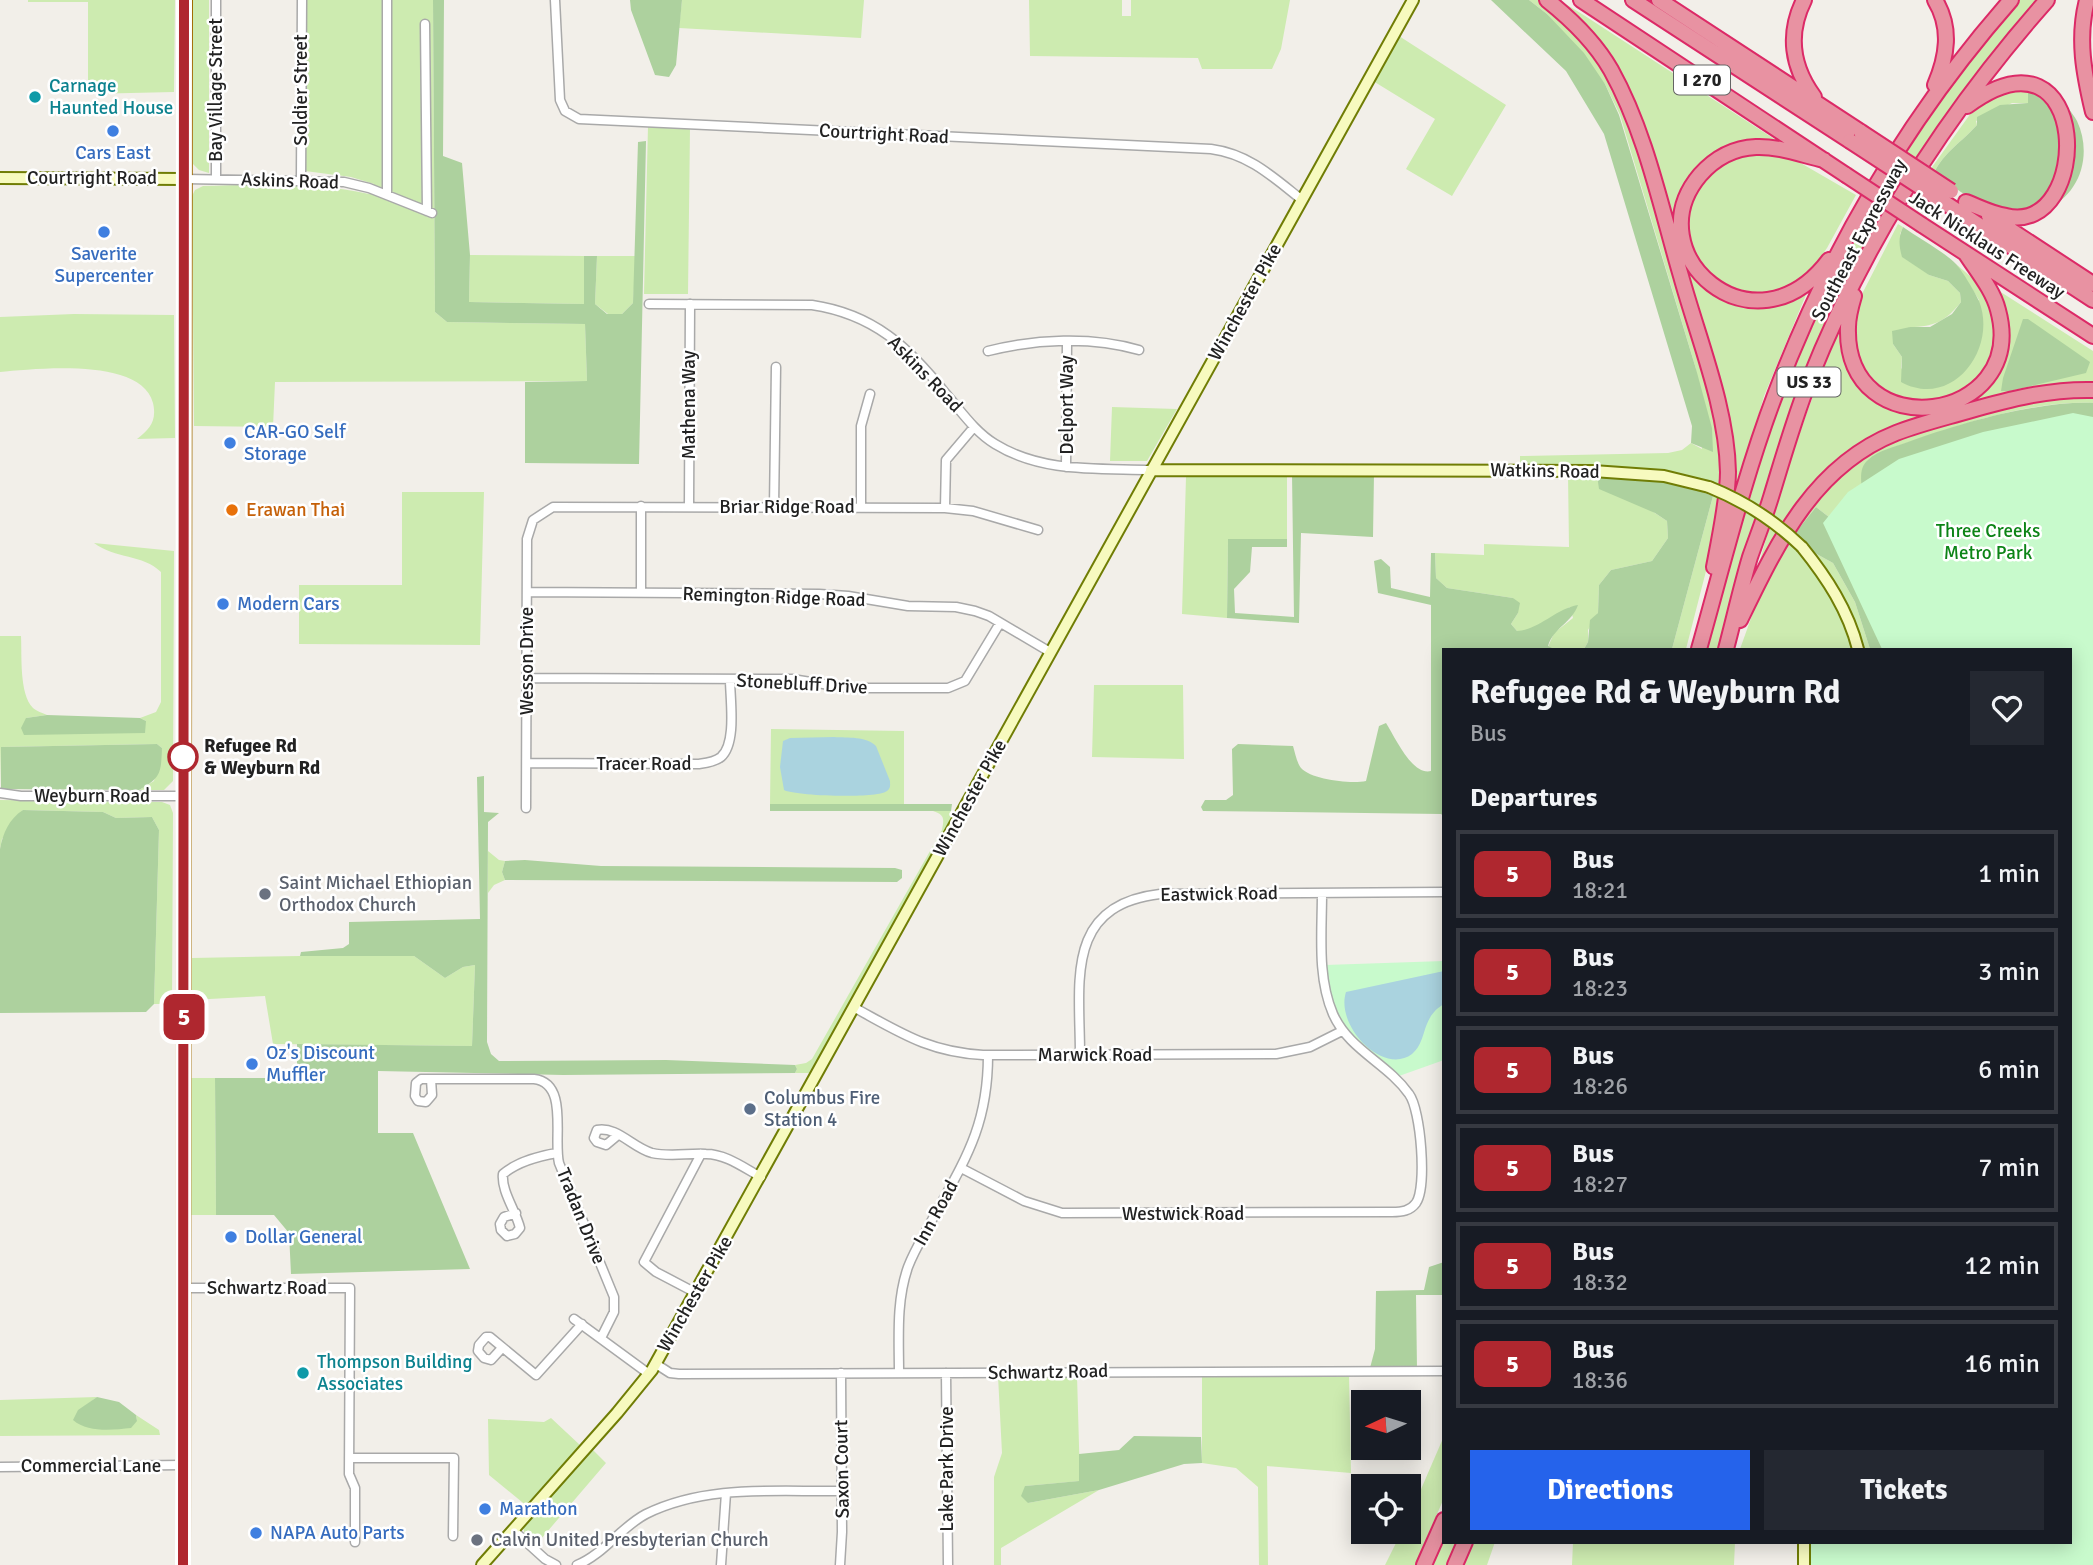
<!DOCTYPE html>
<html lang="en">
<head>
<meta charset="utf-8">
<style>
  :root { --surface:#171b24; --page:#242831; --text:#f1f3f6; --muted:#9ea1a6; --line:#363941; --accent:#2563eb }
  body { margin:0; font-family:Signika,sans-serif; background:var(--page); color:var(--text); height:100vh; display:flex; flex-direction:column; font-size:26px; white-space:nowrap }
  * { box-sizing:border-box; margin:0 }
  p { font-size:23px; color:var(--muted) }
  .icon { flex:none; width:38px; height:38px; fill:none; stroke:currentColor; stroke-width:2; stroke-linecap:round; stroke-linejoin:round }
  .map { position:relative; flex:1; overflow:hidden }
  .details { position:absolute; left:1442px; top:648px; width:630px; height:896px; display:flex; flex-direction:column; background:var(--surface); border-radius:0px; box-shadow:0 4px 18px #0003 }
  .details>* { flex:none }
  .badge { padding:0 14px; border-radius:10px; font-size:24px; line-height:46px }
  .needle { width:46px; rotate:266deg }
  .controls { position:absolute; left:1351px; top:1390px; display:grid; gap:14px }
  .controls a { display:grid; place-items:center; width:70px; height:70px; border-radius:0px; background:var(--surface); box-shadow:0 4px 18px #0003; font-size:35px }
  .map>.badge { position:absolute; translate:-50% -50%; box-shadow:0 0 0 4px #fff }
  h2 { padding:0 28px; font-size:26px; line-height:63px }
  .round { display:grid; place-items:center; flex:none; width:74px; height:74px; border-radius:0px; background:var(--page) }
  .summary { display:flex; align-items:center; justify-content:space-between; height:119px; padding:0 28px }
  h1 { font-size:33px; font-weight:700; line-height:52px }
  .button { display:flex; gap:14px; margin-top:auto; padding:14px 28px }
  .button a { flex:1; height:80px; border-radius:0px; background:var(--accent); color:#fff; font-size:28px; font-weight:700; line-height:80px; text-align:center }
  .button a+a { background:var(--page); color:var(--text) }
  ul { padding:0; list-style:none }
  li { display:flex; align-items:center; gap:21px; height:88px; margin:0 14px 10px; padding:0 14px; border:4px solid var(--line); border-radius:0px }
  li div { flex:1 }
  li b { display:block; font-size:26px }
  li em { font-style:normal }
  li .badge { min-width:77px; font-weight:700; text-align:center }
  .map>svg:first-child { display:block }
</style>
</head>
<body>
<div class="map">
<svg width="2093" height="1565" viewBox="0 0 2093 1565">
  <rect width="100%" height="100%" fill="#f2efe9"/>
  <path fill="#cdebb0" d="M28,0h147l-1,92 -86,2v-92h-60z
    M193,0h16v173l-10,-3 -6,-6z
    M306,0h127l2,312 12,10 138,2 2,57 -312,1 -2,45 -79,-1 -2,-230 3,-6 8,-4c58,-1 109,-5 166,8l5,-10 -23,-7 -46,-6z
    M682,0h182l-3,38 -182,-10z
    M1029,0h93v16h9v-16h159l-9,49 -9,20h-70l-4,-11 -168,-2z
    M1529,0h11l32,27 35,44 26,58 86,299 5,55 -10,57 -28,109h-14l41,-153 5,-11c-64,-20 -131,-20 -198,-18v-11l148,-3 14,-3 9,-7 11,6 -6,-80 -76,-254 -15,-31 -58,-70z
    M1553,0h6l23,14 206,134 -45,-3 -57,44 4,80 76,36 23,-5 19,-10 -44,106 -34,119 1,-48 -100,-363z
    M2018,0h23l-51,59 -165,270 -103,320h-18c32,-114 61,-236 113,-343 21,-42 43,-86 68,-127 38,-64 85,-122 133,-179z
    M1399,36l107,69 -54,91 -46,-27 29,-50 -62,-38z
    M2014,89l15,2 -1,12h-16l-36,18 1,4c-15,17 -33,27 -43,48l-4,-3 41,-57 13,-11z
    M648,126l42,2 -2,166h-44z
    M1753,151l39,7 64,37 -29,53 -18,26 -12,11 -30,11 -42,-7 -22,-19 -15,-35 -1,-16 5,-24 22,-29z
    M1898,224l5,3 -3,7 29,41 19,6 12,12 1,9c-15,19 -27,25 -51,25l-17,17 9,13 -1,12 78,-69 -23,-36 23,20 16,28 -1,36 -14,31 -11,10 -31,15 -43,-5 -25,-18 -8,-15 -7,-28 1,-26 7,-20z
    M470,255l114,1v48l-115,-2z
    M597,256h39l-3,47 -11,11h-14l-13,-10z
    M1996,289l97,62v36l-79,8 -172,65 -85,111c23,-84 50,-165 84,-245l3,1 11,49 77,37 61,-37z
    M74,314l100,1 1,123 -38,1c13,-10 20,-18 16,-36 -12,-46 -117,-34 -153,-31v-55z
    M2093,394v9c-67,-3 -149,27 -212,49l-19,38 -28,31 -18,-14 -20,25 -5,-4 54,-61 57,-32 113,-34z
    M1112,407l65,2 -30,52h-37z
    M1287,474v65h-59l-1,79 -45,-4 4,-137z
    M1568,475h29l70,46 1,17 -16,23 -41,9 -12,15 -1,28 -10,17v12l-4,7h-30l-6,-2 6,-14 19,-15 -3,-11 -42,24h-11l-6,-7 7,-11 -5,-15 -66,-10 -11,-10 -1,-25 49,2v-11l85,3z
    M402,492h82l-4,153 -181,-1v-59h103z
    M1786,538c32,32 54,68 68,111h-114l19,-53z
    M94,543l80,8 -1,230 -9,9h-25l15,-9 8,-33 -5,-4 -156,3 -1,41v-152h21c1,19 -2,58 12,72 3,3 10,5 14,7l-21,3 120,3 -6,-3 16,-6 5,-10v-130c-18,-18 -46,-13 -67,-29z
    M1813,552l20,11 22,39 15,47h-8c-13,-38 -27,-64 -49,-97z
    M1094,685h89l1,74 -92,-2z
    M771,729l133,2v73h-134z
    M0,800l162,2 8,3 3,8 -1,191h-18l5,-174 -7,-13 -36,1 -13,-6 -80,-2 -21,29 -2,10z
    M933,811h25l-145,262h-18l2,-4 -2,-4 11,-2 6,-4 130,-229c2,-11 3,-15 -9,-19z
    M488,851l11,9 6,1 -3,11 3,8 -11,5 -6,8z
    M300,956h114l31,22 18,-11 12,-2 -3,81 -199,-2 -8,-48 -74,4 1,-42z
    M191,1078h24l1,137h-25z
    M1349,1374l2,99 -84,-7 1,99h-9l-1,-78 -22,-19 -34,-5v-88z
    M1077,1375l3,106 -55,5 3,17 71,-13 -98,58v17h-7v-88l8,-24 -4,-77z
    M97,1397l-19,14 59,10 -1,-6 23,15 1,5 -160,1v-36z
    M551,1418l30,28 -53,61 -39,-32 -1,-56 56,3z
    M1444,1436v62l-29,67h-30l17,-34h7v-14z
    M592,1449l14,14 -71,83 -10,-11 -2,-8z
    M1444,1532v10h14l-10,23h-18z
    M1473,1542h22l-8,23h-24z
    M1573,1542h162l-1,23h-162z"/>
  <path fill="#add19e" d="M433,0h11l-1,156 19,7 8,92 -1,47 115,2v-48h13l-2,48 12,10h15l11,-11 5,-161 8,-1 -7,323 -114,-1v-81l62,-1 -2,-57 -138,-2 -12,-10z
    M630,0h52l-6,65 -7,12 -14,-2 -24,-65z
    M1491,0h38l18,14 37,39 21,31 14,31 77,254 16,59 1,24 -22,-9 1,-17 -88,-292 -38,-63z
    M2028,91c9,2 19,3 27,6 9,5 17,15 22,24 16,34 3,76 -34,89 -17,6 -37,2 -53,-3 -20,-6 -39,-23 -56,-34 10,-21 28,-31 43,-48v-8l23,-12 28,-2z
    M1903,227c14,10 43,26 53,37 7,8 19,28 23,37 19,48 -27,109 -78,81l1,-25 -9,-13 -1,-13 18,-4h20l22,-13 9,-12 -1,-9 -12,-12 -19,-6 -27,-18c-3,-11 -4,-19 1,-30z
    M2023,319h5l62,43 -4,11 -76,18h-9l2,-13z
    M2093,403v23l-231,64c-1,-10 -3,-23 6,-30 10,-10 27,-13 40,-18 53,-19 128,-41 185,-39z
    M1292,474h82l-1,63 -72,-4 -2,90 -72,-5 1,-79h59v8h-35l-2,25 -16,17 1,24 59,4z
    M1597,475c40,2 79,5 116,21l-41,153h-88l4,-7 2,-22 8,-7 1,-28 12,-15 41,-9 16,-23 -1,-17 -12,-8 -56,-24z
    M1816,507l18,14 59,128h-23l-15,-47 -22,-39 -20,-11 -17,-20z
    M1431,553h4l1,25 11,10 66,10 7,5 -2,10 -7,11 6,7c22,-1 38,-22 61,-26 -7,19 -24,22 -30,41l6,3h-110v167l-3,-2 -238,-3 -2,-4 4,-7h21l7,-5 -1,-46 6,-5 55,2c2,7 4,17 8,22 11,12 50,16 65,13l13,-55 7,-3c9,14 26,53 45,48v-166l-53,-12 -4,-32 7,-2 9,8 1,21 39,9z
    M47,715l93,3 6,3 -1,12 -121,2 -3,-7 5,-10z
    M157,744l5,4c-1,25 -1,30 -23,42l-138,-1v-42z
    M484,776v36l15,1 -11,9 -1,220 4,12 8,7 167,-1 129,5 2,4 -2,4 -232,2 -185,-4v62h35l57,136 -179,5 -2,-41 -15,-18h-58l-1,-137h82v-34l175,2 3,-81 -12,2 -18,11 -31,-22h-114l1,-4 42,-4 6,-4v-22l131,-3 -3,-142z
    M770,804h182l-1,7h-181z
    M23,810l80,2 13,6 36,-1 7,13 -5,174 -8,8 -146,1v-164c3,-16 9,-30 23,-39z
    M525,860l76,6 294,2 7,2v8l-5,4 -392,-2 -3,-8 3,-11z
    M1444,1262v33h-28l1,74 -47,-1 5,-19 1,-58 48,-1 5,-23z
    M97,1397l22,5 17,13 1,6 -6,7c-18,2 -43,5 -58,-8l5,-10z
    M1134,1436l67,1 1,26 -18,1 -85,26 -71,13 -7,-7 4,-10 54,-5v-27l40,-4z"/>
  <path fill="#c8facc" d="M2073,413l20,4v1148h-285v-23h262v-893h-188l-59,-126 25,-31 51,-33 84,-27z
    M1444,961v99l-45,16c-52,-39 -62,-46 -74,-111z"/>
  <path fill="#aad3df" d="M834,737c14,1 32,-1 42,9l14,35c0,4 1,7 -3,10 -10,8 -92,5 -103,-1l-4,-23 3,-26 7,-3z
    M1444,971v33c-24,14 -16,37 -32,50 -29,22 -77,-28 -66,-62z"/>
  <g fill="none" stroke-linecap="round" stroke-linejoin="round">
    <g stroke="#a9a9a9" stroke-width="11">
      <path id="street" d="M216,0v179
        M387,0v195
        M555,0l5,100 5,11 14,8 632,30c38,5 62,28 91,51
        M425,24l2,187
        M185,179l159,3 25,6 63,25
        M301,179l1,-179
        M649,304l163,1c61,9 97,42 134,89 15,17 29,38 49,50 47,29 102,24 156,26
        M988,351c48,-12 103,-15 151,-1
        M1066,467l1,-124
        M689,506l1,-202
        M774,507l2,-140
        M861,507v-81l9,-32
        M945,508l1,-48 28,-33
        M528,592l291,2 29,2 60,10 48,1 19,4 14,5 61,36
        M641,592v-86
        M527,678l265,1 56,9h100l17,-7 35,-58
        M527,763l172,1c7,-1 16,-2 22,-7 16,-14 9,-58 9,-78
        M0,793l21,3h162
        M526,808l1,-269 6,-19 20,-13 392,1 28,3 65,19
        M855,1008c46,25 74,44 128,47l293,-1 34,-7 32,-16
        M1080,1055c0,-73 -16,-150 80,-161l284,-2
        M421,1079h10l1,16 -6,7 -8,-1 -3,-5 1,-13z
        M431,1079h103c35,4 19,59 25,84l55,134v15l-13,26
        M618,1135l-12,10 -9,-3 -3,-4 3,-8c20,-4 36,18 55,23 17,4 37,0 54,1 20,0 38,14 55,23
        M961,1168l63,33 38,12 330,-1c10,0 18,-1 24,-9 11,-16 5,-93 -7,-109 -22,-31 -60,-44 -76,-80 -16,-37 -11,-81 -11,-121
        M516,1213l-12,4 -4,7 1,6 6,6 8,-2 5,-6c-4,-17 -19,-37 -17,-54 14,-12 36,-18 54,-21
        M183,1288h167l-1,186 6,14v54
        M696,1293l-40,-21 -12,-10 57,-108
        M574,1319l75,55
        M502,1348l-11,12 -7,-2 -6,-7 1,-6 7,-8h4l46,38 46,-51
        M656,1364l14,9 9,1 765,-3
        M899,1373c0,-35 -3,-72 9,-106 6,-16 16,-32 24,-47 33,-60 56,-94 56,-165
        M946,1373l2,192
        M350,1458h104l-1,78
        M0,1467l183,-2
        M513,1530l32,29 11,6
        M577,1565c27,-11 44,-38 69,-51 61,-30 130,-22 196,-23
        M721,1565l5,-72
        M840,1565l2,-33 -1,-159"/>
    </g>
    <g stroke="#707d05" stroke-width="14">
      <path id="secondary" d="M0,178l185,1
        M1151,470l442,1 71,5 45,11
        M1802,547c25,31 46,63 56,102
        M1804,1542v23
        M482,1565l135,-152 35,-43 761,-1370"/>
    </g>
    <g stroke="#a06b00" stroke-width="16">
      <path id="primary" d="M183,1565l2,-1565"/>
    </g>
    <g stroke="#dc2a67" stroke-width="18">
      <path id="highway" d="M1547,0c24,19 49,44 64,70 35,63 50,138 70,206 17,62 46,132 47,196 0,26 -9,69 -14,95
        M1581,0l265,175
        M1633,0l217,141
        M1659,0l202,132
        M1804,0c-17,34 -12,67 10,97
        M1935,0c17,28 12,57 0,85
        M2087,0c-10,39 -3,74 6,112
        M1824,160c-22,-5 -46,-14 -68,-13 -23,1 -41,11 -56,28 -66,78 54,185 129,85
        M1966,202c13,5 26,12 40,14 87,21 87,-203 -39,-110
        M1945,203l148,97
        M1989,216l104,68
        M1922,225l171,111
        M1854,296c-3,10 -6,21 -6,31 -4,122 181,97 150,-17 -5,-20 -21,-39 -32,-56
        M1740,620c37,-76 73,-154 156,-187 23,-9 48,-15 72,-22 42,-12 81,-22 125,-21
        M1699,649c24,-85 45,-172 76,-254 55,-145 134,-279 236,-395
        M1726,649c8,-30 15,-62 24,-92 7,-20 15,-40 21,-60 12,-39 23,-78 38,-116 56,-141 138,-268 238,-381
        M1424,1565l20,-45
        M1455,1565l10,-23"/>
    </g>
    <use href="#street" stroke="#fff" stroke-width="8"/>
    <use href="#secondary" stroke="#f7fabf" stroke-width="10"/>
    <use href="#primary" stroke="#fcd6a4" stroke-width="12"/>
    <use href="#highway" stroke="#e892a2" stroke-width="14"/>
    <g stroke="#707d05" stroke-width="14" stroke-linecap="butt">
      <path id="secondary-bridge" d="M1709,487c35,14 65,33 93,60"/>
    </g>
    <g stroke="#dc2a67" stroke-width="18" stroke-linecap="butt">
      <path id="highway-bridge" d="M1861,132l90,59
        M1850,141l95,62
        M1846,175l76,50"/>
    </g>
    <use href="#secondary-bridge" stroke="#f7fabf" stroke-width="10"/>
    <use href="#highway-bridge" stroke="#e892a2" stroke-width="14"/>
  </g>
  <g fill="none" stroke-linecap="round" stroke-linejoin="round">
    <g stroke="#fff" stroke-width="16">
      <path id="line" d="M183,1565l1,-1565"/>
    </g>
    <use href="#line" stroke="#af272f" stroke-width="10"/>
  </g>
  <g fill="#0f9aa8" stroke="#fff" stroke-width="2.5">
    <circle cx="35" cy="97" r="7"/>
    <circle cx="303" cy="1373" r="7"/>
  </g>
  <g fill="#3f7fe0" stroke="#fff" stroke-width="2.5">
    <circle cx="113" cy="131" r="7"/>
    <circle cx="104" cy="232" r="7"/>
    <circle cx="230" cy="443" r="7"/>
    <circle cx="223" cy="604" r="7"/>
    <circle cx="252" cy="1064" r="7"/>
    <circle cx="231" cy="1237" r="7"/>
    <circle cx="485" cy="1509" r="7"/>
    <circle cx="256" cy="1533" r="7"/>
  </g>
  <circle fill="#e8710a" stroke="#fff" stroke-width="2.5" cx="232" cy="510" r="7"/>
  <circle fill="#fff" stroke="#af272f" stroke-width="3.5" cx="183" cy="757" r="14"/>
  <g fill="#6b7280" stroke="#fff" stroke-width="2.5">
    <circle cx="265" cy="894" r="7"/>
    <circle cx="477" cy="1540" r="7"/>
  </g>
  <circle fill="#5c6f8a" stroke="#fff" stroke-width="2.5" cx="750" cy="1109" r="7"/>
  <g text-anchor="middle" dominant-baseline="central" stroke-width="5" stroke-linejoin="round" paint-order="stroke">
    <g fill="#fff" stroke="#646464" stroke-width="2">
      <rect x="1674" y="65.5" width="56" height="29" rx="5"/>
      <rect x="1777.5" y="367.5" width="63" height="29" rx="5"/>
    </g>
    <g font-size="18" font-weight="bold" fill="#222">
      <text x="1702" y="80">I 270</text>
      <text x="1809" y="382">US 33</text>
    </g>
    <g font-size="19" fill="#0d838f" stroke="#fff" text-anchor="start">
      <text x="49" y="86">Carnage<tspan x="49" dy="22">Haunted House</tspan></text>
      <text x="317" y="1362">Thompson Building<tspan x="317" dy="22">Associates</tspan></text>
    </g>
    <g font-size="19" fill="#222" stroke="#fff">
      <text transform="translate(216 90) rotate(-90)">Bay Village Street</text>
      <text transform="translate(301 90) rotate(-90)">Soldier Street</text>
      <text transform="translate(884 134) rotate(3)">Courtright Road</text>
      <text x="92" y="178">Courtright Road</text>
      <text transform="translate(290 181) rotate(2)">Askins Road</text>
      <text transform="translate(1859 240) rotate(-62)">Southeast Expressway</text>
      <text transform="translate(1987 245) rotate(33)">Jack Nicklaus Freeway</text>
      <text transform="translate(1245 302) rotate(-61)">Winchester Pike</text>
      <text transform="translate(925 374) rotate(46)">Askins Road</text>
      <text transform="translate(689 405) rotate(-90)">Mathena Way</text>
      <text transform="translate(1067 405) rotate(-90)">Delport Way</text>
      <text transform="translate(1545 471) rotate(1)">Watkins Road</text>
      <text x="787" y="507">Briar Ridge Road</text>
      <text transform="translate(774 597) rotate(2)">Remington Ridge Road</text>
      <text transform="translate(527 661) rotate(-90)">Wesson Drive</text>
      <text transform="translate(802 684) rotate(3)">Stonebluff Drive</text>
      <text x="644" y="764">Tracer Road</text>
      <text x="92" y="796">Weyburn Road</text>
      <text transform="translate(970 798) rotate(-61)">Winchester Pike</text>
      <text transform="translate(1219 894) rotate(-1)">Eastwick Road</text>
      <text x="1095" y="1055">Marwick Road</text>
      <text transform="translate(936 1213) rotate(-61)">Inn Road</text>
      <text x="1183" y="1214">Westwick Road</text>
      <text transform="translate(581 1216) rotate(68)">Tradan Drive</text>
      <text x="267" y="1288">Schwartz Road</text>
      <text transform="translate(695 1294) rotate(-60)">Winchester Pike</text>
      <text transform="translate(1048 1372) rotate(-1)">Schwartz Road</text>
      <text x="91" y="1466">Commercial Lane</text>
      <text transform="translate(842 1469) rotate(-91)">Saxon Court</text>
      <text transform="translate(947 1469) rotate(-90)">Lake Park Drive</text>
    </g>
    <g font-size="19" fill="#366cbe" stroke="#fff" text-anchor="start">
      <text x="113" y="153" text-anchor="middle">Cars East</text>
      <text x="104" y="254" text-anchor="middle">Saverite<tspan x="104" dy="22">Supercenter</tspan></text>
      <text x="244" y="432">CAR-GO Self<tspan x="244" dy="22">Storage</tspan></text>
      <text x="237" y="604">Modern Cars</text>
      <text x="266" y="1053">Oz's Discount<tspan x="266" dy="22">Muffler</tspan></text>
      <text x="245" y="1237">Dollar General</text>
      <text x="499" y="1509">Marathon</text>
      <text x="270" y="1533">NAPA Auto Parts</text>
    </g>
    <g font-size="19" fill="#c56008" stroke="#fff" text-anchor="start">
      <text x="246" y="510">Erawan Thai</text>
    </g>
    <g font-size="19" fill="#0c8416" stroke="#fff">
      <text x="1988" y="531">Three Creeks<tspan x="1988" dy="22">Metro Park</tspan></text>
    </g>
    <g font-size="19" font-weight="bold" fill="#222" stroke="#fff" text-anchor="start">
      <text x="204" y="746">Refugee Rd<tspan x="204" dy="22">&amp; Weyburn Rd</tspan></text>
    </g>
    <g font-size="19" fill="#5b616d" stroke="#fff" text-anchor="start">
      <text x="279" y="883">Saint Michael Ethiopian<tspan x="279" dy="22">Orthodox Church</tspan></text>
      <text x="491" y="1540">Calvin United Presbyterian Church</text>
    </g>
    <g font-size="19" fill="#4e5e75" stroke="#fff" text-anchor="start">
      <text x="764" y="1098">Columbus Fire<tspan x="764" dy="22">Station 4</tspan></text>
    </g>
  </g>
</svg>
<div class="controls">
<a><svg class="needle" viewBox="-14 -14 28 28"><path d="M0-13l5 13h-10z" fill="#e53935"/><path d="M0 13l5-13h-10z" fill="#9ea1a6"/></svg></a>
<a><svg class="icon" aria-label="locate" viewBox="0 0 24 24"><circle cx="12" cy="12" r="6"/><path d="M12 2v4M12 18v4M2 12h4M18 12h4"/></svg></a>
</div>
<b class="badge" style="left:184px;top:1017px;background:#af272f;color:#fff">5</b>
<section class="details">
<div class="summary"><div><h1>Refugee Rd &amp; Weyburn Rd</h1><p>Bus</p></div><a class="round"><svg class="icon" aria-label="heart" viewBox="0 0 24 24"><path d="M12 20l-8-8c-3-5 5-10 8-4 3-6 11-1 8 4z"/></svg></a></div>
<h2>Departures</h2>
<ul>
<li><span class="badge" style="background:#af272f;color:#fff">5</span><div><b>Bus</b><p>18:21</p></div><em>1 min</em></li>
<li><span class="badge" style="background:#af272f;color:#fff">5</span><div><b>Bus</b><p>18:23</p></div><em>3 min</em></li>
<li><span class="badge" style="background:#af272f;color:#fff">5</span><div><b>Bus</b><p>18:26</p></div><em>6 min</em></li>
<li><span class="badge" style="background:#af272f;color:#fff">5</span><div><b>Bus</b><p>18:27</p></div><em>7 min</em></li>
<li><span class="badge" style="background:#af272f;color:#fff">5</span><div><b>Bus</b><p>18:32</p></div><em>12 min</em></li>
<li><span class="badge" style="background:#af272f;color:#fff">5</span><div><b>Bus</b><p>18:36</p></div><em>16 min</em></li>
</ul>
<div class="button"><a>Directions</a><a>Tickets</a></div>
</section>
</div>
</body>
</html>
